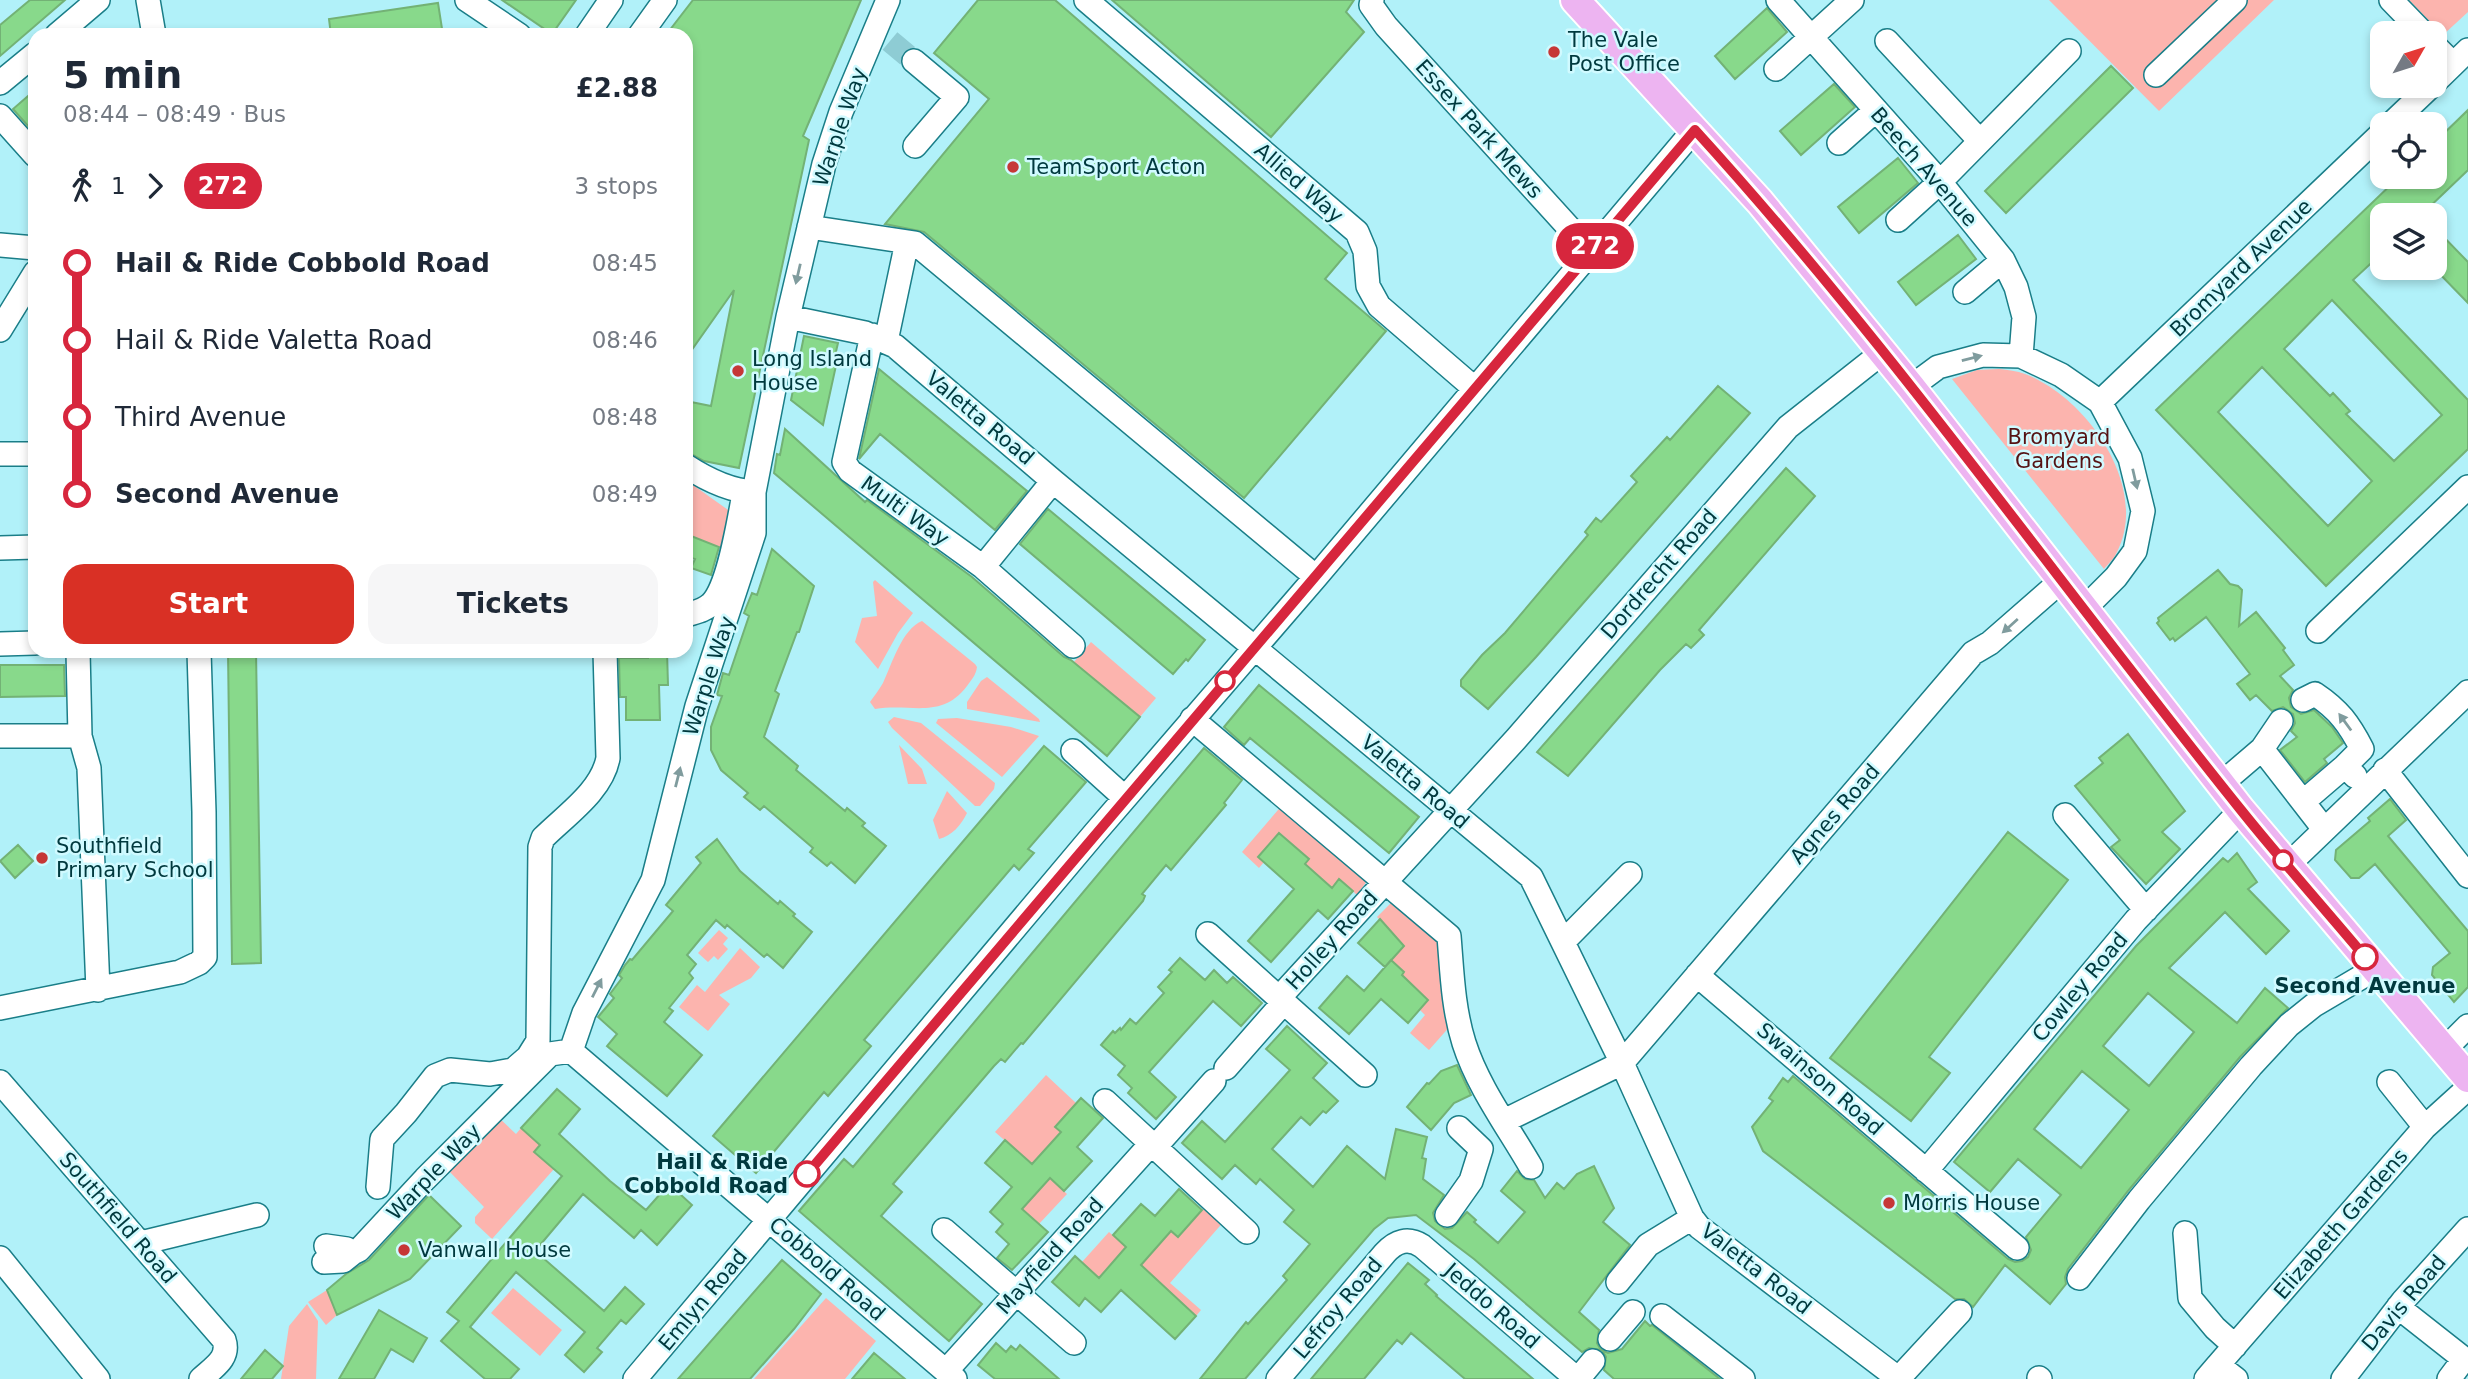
<!DOCTYPE html>
<html lang="en">
<head>
<meta charset="utf-8">
<style>
  :root { --surface:#fff; --page:#f6f6f7; --text:#1f2937; --muted:#747a83; --accent:#d93025 }
  body { margin:0; font-family:"DejaVu Sans",sans-serif; background:var(--page); color:var(--text); height:100vh; display:flex; flex-direction:column; font-size:26px; white-space:nowrap }
  * { box-sizing:border-box; margin:0 }
  p { font-size:23px; color:var(--muted) }
  .icon { flex:none; width:38px; height:38px; fill:none; stroke:currentColor; stroke-width:2; stroke-linecap:round; stroke-linejoin:round }
  .map { position:relative; flex:1; overflow:hidden }
  .drawer { position:absolute; left:28px; top:28px; width:665px; height:630px; display:flex; flex-direction:column; background:var(--surface); border-radius:21px; box-shadow:0 4px 10px #0003 }
  .drawer>* { flex:none }
  .badge { padding:0 14px; border-radius:23px; font-size:24px; line-height:46px }
  .needle { width:46px; rotate:51deg }
  .tools { position:absolute; left:2370px; top:21px; display:grid; gap:14px }
  .tools a { display:grid; place-items:center; width:77px; height:77px; border-radius:14px; background:var(--surface); box-shadow:0 4px 10px #0003; font-size:35px }
  .map>.badge { position:absolute; translate:-50% -50%; box-shadow:0 0 0 4px #fff }
  .legs { display:flex; align-items:center; gap:10px; height:77px; padding:0 35px; font-size:23px }
  .legs p { margin-inline-start:auto }
  .head { display:flex; align-items:center; justify-content:space-between; height:119px; padding:0 35px }
  h1 { font-size:38px; font-weight:700; line-height:52px }
  .button { display:flex; gap:14px; margin-top:auto; padding:14px 35px }
  .button a { flex:1; height:80px; border-radius:21px; background:var(--accent); color:#fff; font-size:28px; font-weight:700; line-height:80px; text-align:center }
  .button a+a { background:var(--page); color:var(--text) }
  ul { padding:0 35px; list-style:none }
  li { display:flex; align-items:center; gap:24px; height:77px; font-size:26px }
  li i { display:grid; place-items:center; width:10px; height:100%; margin:0 9px; background:currentColor }
  li i::after { content:''; width:18px; height:18px; margin:-9px; border:5px solid; border-radius:50%; background:var(--surface) }
  li p { margin-inline-start:auto }
  li:first-child i { background:linear-gradient(#0000 50%,currentColor 0) }
  li:last-child i { background:linear-gradient(currentColor 50%,#0000 0) }
  .map>svg:first-child { display:block }
</style>
</head>
<body>
<div class="map">
<svg width="2468" height="1379" viewBox="0 0 2468 1379">
  <rect width="100%" height="100%" fill="#b1f1f9"/>
  <path fill="#fcb4ae" d="M2049,0h225l-115,111z
    M2409,0h59v12l-25,23z
    M1999,369c9,1 18,2 26,5 62,23 125,113 92,178 -3,7 -9,12 -13,17l-152,-190 25,-9z
    M686,480l45,32 -9,36 -33,-13 -3,8z
    M875,580l38,33 -15,20 -20,36 -23,-27 7,-24 15,-2 -4,-34z
    M922,621l53,43 2,3c-1,8 -5,12 -10,19 -26,34 -55,17 -92,23l-5,-7c4,-6 9,-12 13,-19 9,-19 19,-54 39,-62z
    M1091,642l65,56 -16,19 -30,-25 -42,-23z
    M987,677l52,42 1,3 -73,-13v-7l14,-21z
    M894,717l27,6 74,60 -1,6 -14,17h-5l-83,-78 -4,-6z
    M957,718l54,9 28,9 -37,41 -66,-54 2,-4z
    M899,745l23,24 5,15h-19z
    M947,791l20,22c-6,12 -15,23 -28,26l-6,-19z
    M1284,803l83,78 -10,14 -18,-16 -7,9 -27,-24 3,-6 -28,-25 -22,24 6,5 -5,6 -17,-16z
    M1396,898l45,38 11,88 -23,26 -19,-17 15,-18 -5,-5 8,-10 -26,-25 2,-3 -13,-12 13,-14 -27,-29z
    M719,930l9,8 -5,6 5,5 -10,11 -4,-4 -6,6 -10,-9z
    M740,948l20,19 -9,11 -32,17 11,9 -22,27 -29,-24 18,-22 8,7z
    M1046,1075l30,28 -21,23 6,6 -29,32 -37,-32z
    M497,1116l19,18 5,-6 19,17 -6,7 20,17 -62,70 -17,-16v-6l9,-10 -38,-39z
    M1050,1178l17,16 -28,30 -4,-3 -3,3 -13,-12z
    M1186,1182l40,37 -56,64 31,27 -5,6 -55,-51 30,-34 7,5 26,-28 -23,-21z
    M1109,1232l17,15 -27,37 -17,-22z
    M513,1288l49,42 -22,26 -49,-43z
    M327,1290l10,25 -11,10 -18,-23z
    M826,1298l50,43 -31,38h-91z
    M307,1304l11,17 -2,58h-35l8,-53z"/>
  <path fill="#88d98b" stroke="#73b275" stroke-width="2" fill-rule="evenodd" d="M30,0h35l-65,56v-31z
    M502,0h74l-24,34z
    M693,0h168l-58,136 6,4 -70,328 -35,-7 -18,-10v-50l25,5 23,-116 -48,68v-323h-20z
    M978,0h77l292,253 -22,26 61,52 -142,167 -320,-266 -39,-8 104,-125 -55,-46z
    M1112,0h242l-8,12 18,20 -93,105z
    M438,3l5,32h-112l-2,-16z
    M1767,8l20,24 -52,47 -20,-23z
    M2111,66l22,22 -127,125 -21,-22z
    M1834,84l21,23 -54,48 -21,-24z
    M35,90v30l-7,6 -15,-17z
    M2468,110v60l-47,45 -39,-2v40l-29,27 115,120v49l-142,137 -170,-176 243,-233h35v-34zM2332,300l110,115 -48,46 -48,-47 4,-3 -17,-18 -3,3 -46,-47zM2262,367l110,114 -44,45 -110,-114z
    M1898,158l20,25 -59,50 -21,-26z
    M2434,227l34,35v41l-34,-35z
    M1958,235l18,24 -60,46 -18,-23z
    M804,336l34,7 -4,17 3,1 -14,64 -32,-25z
    M879,369l148,122 -32,39 -115,-96 -21,25z
    M1718,386l32,27 -214,244 -48,52 -27,-23v-6l21,-25 23,-22 83,-98 -3,-3 11,-14 5,4 36,-40 -6,-6 36,-39 3,3z
    M785,429l80,73 2,-2 105,77 92,80 7,3 69,57 -33,39 -333,-283 3,-19 3,1z
    M1786,468l29,28 -116,134 5,5 -13,13 -5,-4 -26,26 -92,106 -31,-24z
    M1048,509l157,131 -17,21 -2,-2 -13,15 -153,-130z
    M686,534l33,13 -8,28 -20,-7 4,-9 -9,-3z
    M772,549l42,37 -15,46h-2l-22,59 4,3 -15,43 34,29 -2,4 49,41 2,-3 18,15 -3,3 24,20 -31,37 -24,-21 -4,4 -17,-14 3,-4 -49,-42 -4,4 -16,-13 4,-4 -27,-23 -10,-20v-23l11,-31 -5,-1 6,-22 6,2 20,-59 -5,-3 8,-20 5,2z
    M2218,570l12,14 8,2 4,4 -3,36 17,-14 29,36 -2,2 11,15 -14,11 13,14 -4,8 2,9 10,7 13,-4 18,17 11,16 -19,16 3,4 -22,19 -25,-32 17,-13 -6,-6 4,-8 -2,-9 -10,-7 -11,4 -16,-16 -6,5 -13,-16 13,-10 -44,-57 -31,24 -2,-3 -3,2 -13,-17 2,-2 -1,-3z
    M228,651h28l5,312 -29,1z
    M648,651h19l1,34h-9l1,35h-34v-23h-6l-1,-39h29z
    M0,665h64l1,31 -65,1z
    M1259,685l160,132 -30,36 -139,-115 -6,7 -20,-18z
    M2128,734l57,77 -23,21 18,17 -34,35 -35,-37 9,-7 -45,-54 28,-23 -4,-5z
    M1044,746l42,36 -58,67 6,4 -15,17 -5,-5 -150,175 7,6 -43,50 -4,-4 -68,81 -43,-37z
    M1204,748l38,32 -18,23 2,2 -55,65 -5,-5 -24,29 3,2 -2,5 -120,143 -2,-1 -16,19 -4,-3 -7,7 -101,118 9,8 -21,24 101,88 -33,37 -150,-130 45,-52 9,8z
    M2390,799l16,21 -18,16 80,95v56l-14,15 -22,-27 1,-8 17,-14 -75,-89 -16,14h-8l-16,-18 1,-10 34,-29 -2,-3z
    M2008,832l60,48 -139,177 21,16 -39,48 -81,-63z
    M1279,833l30,26 -4,5 27,24 7,-9 14,12 -25,28 -10,-9 -47,52 -23,-21 46,-52 -36,-32z
    M717,839l23,32 38,33 2,-3 15,13 -2,2 19,16 -29,36 -16,-14 -3,3 -37,-32 -2,3 -9,-8 -29,35 9,9 -7,9 4,5 -24,30 4,3 -9,11 38,33 -35,41 -60,-50 10,-12 -19,-17 16,-19 -4,-4 12,-16 -3,-3 6,-10 5,-6 2,1 41,-49 -7,-6 35,-42 -5,-6z
    M18,845l15,16 -18,17 -15,-17z
    M2237,853l20,29 -9,7 41,42 -23,23 -41,-42 -56,56 68,55 28,-35 23,20 -48,49 -112,134 -60,78 -3,8 1,7 -16,20 -45,-39 -32,42 -9,-8h-9l-192,-148 -11,-24 21,-26 -4,-3 14,-20 5,4 5,-6 215,183 7,3 7,-1 6,-4 3,-7 -5,-13 35,-42 -43,-36 -28,33 -36,-30 182,-216 87,-88 5,4zM2148,993l46,39 -45,54 -46,-40zM2082,1071l47,39 -48,58 -47,-39z
    M1380,919l24,27 -19,21 -27,-24z
    M1180,958l25,22 9,-10 13,13 6,-6 29,26 -21,23 -28,-25 -64,71 27,25 -20,22 -28,-26 4,-5 -14,-13 7,-9 -24,-21 12,-14 2,2 5,-5 1,2 9,-11 6,5 28,-31 -6,-6 14,-15 -3,-2z
    M1391,960l13,12 -2,3 26,25 -20,23 -27,-24 -32,35 -30,-26 28,-32 17,15z
    M1287,1026l40,37 -14,15 25,23 -12,12 -3,-2 -13,14 -9,-8 -29,32 41,38 34,-41 38,33 11,-50 31,8 -5,21 4,1 -3,20 21,16 -11,18 2,8 10,8 7,-1 15,-16 9,8 -2,2 24,21 27,-31 -24,-21 16,-20 8,8 9,1 11,18 12,-15 7,6 13,-15 17,-8 20,42 -11,14 27,23 -51,67 20,18 -2,13 4,7 -12,-2 -7,4 -108,-93 -58,-44 -28,3 -14,11 -129,150h-45l46,-57 2,2 39,-44 -4,-4 27,-32 -26,-22 10,-12 -34,-31 -4,5 -21,-19 -13,14 -40,-36 20,-22 23,21 65,-72 -24,-21z
    M1457,1065l14,30 -17,8 -23,27 -24,-23 20,-24 2,1 12,-13z
    M557,1089l23,20 -21,25 51,47 36,29 23,-26 23,21 -35,40 -16,-15 -7,8 -51,-44 -48,57 69,60 21,-24 19,17 -18,20 -5,-4 -24,28 5,4 -18,20 -19,-17 20,-23 -69,-60 -46,55 49,42 -9,10h-25l-44,-38 18,-20 -12,-9 115,-136 -28,-24 6,-7 -19,-17z
    M1081,1098l22,20 -26,29 15,14 -28,30 -14,-13 -28,31 26,23 -36,38 -15,-12 12,-14 -13,-12 7,-8 -13,-12 22,-25 -27,-24 20,-23 27,24 29,-32 -6,-5z
    M1179,1189l23,21 -24,27 -7,-6 -30,34 55,51 -21,23 -54,-49 -20,22 -16,-14 -6,8 -27,-24 23,-26 24,22 27,-31 -13,-12 28,-31 14,12z
    M429,1195l32,31 -51,53 -73,36 -10,-25 19,-16 23,-14z
    M782,1260l39,34 -27,35 -44,50h-72z
    M1408,1263l21,17 -4,4 12,11 -1,1 97,83h-68l-54,-46 -9,11 -5,-4 -33,39h-53z
    M379,1310l48,28 -14,24 -22,-13 -17,30h-35z
    M1645,1321l5,5 2,-1 68,54h-106l-10,-9 2,-13 -4,-7 6,3 14,-4z
    M996,1343l10,9 5,-6 5,4 4,-5 39,34h-64l-17,-14z
    M265,1350l18,16 -11,13h-31z
    M874,1353l31,26h-53z"/>
  <g fill="none" stroke-linecap="round" stroke-linejoin="round">
    <path stroke="#8eccd4" stroke-width="23" stroke-dasharray="23 11" stroke-linecap="butt" d="M890,41l24,20"/>
    <g stroke="#1a7e88" stroke-width="26">
      <path id="minor" d="M148,0l6,35
        M467,0l52,35
        M1086,0l271,232 8,19 3,35 11,20 95,82
        M1372,0l-1,5 15,21 205,226
        M1778,0l162,182 63,78 13,27 8,30 -3,39
        M2391,0l32,33
        M57,35l41,-35
        M587,35l24,-35
        M640,35l25,-35
        M1887,41l93,100
        M2434,45l19,19
        M914,61l43,36 -42,49
        M1776,69l76,-69
        M2156,75l79,-75
        M0,83l35,-29
        M2434,83l34,-33
        M0,116l35,39
        M2391,124l40,-38
        M1839,143l37,-33
        M1898,220l42,-38 129,-131
        M809,227l106,16 401,334
        M0,245l35,3
        M1965,292l38,-32
        M788,317l77,16 30,13 158,135 478,396 91,186 70,155 7,9 200,152
        M0,330l35,-57
        M872,335l-28,127 6,9 133,96 70,-86
        M886,341l21,-99
        M1911,387l27,-20 45,-12 38,1 40,19 39,27 30,56 13,53 -8,40 -19,26 -31,31
        M2100,402l282,-269
        M0,454h35
        M686,466c20,13 43,25 68,26
        M0,548l35,-1
        M983,567l90,79
        M686,615c9,-3 18,-4 25,-11 18,-17 28,-85 33,-110
        M2318,631l150,-144
        M0,644l35,-1
        M78,651l2,85 9,32 9,222
        M2303,700l12,-6c24,16 34,30 47,55l-17,17
        M1192,719l257,217c3,36 4,72 15,107 14,44 44,84 67,124
        M0,736h80
        M2262,749l19,-28
        M1073,751l52,47
        M2385,770l83,106
        M2221,784l41,-35 62,80
        M2303,802l42,-36 10,10
        M2065,815l81,95
        M2288,865l180,-173
        M1208,934l71,64
        M1564,941l66,-67
        M1697,975l320,273
        M0,1008l180,-36 19,-9 6,-6 -1,-145 -5,-161
        M571,1051l13,-38 69,-133 44,-174 57,-173v-41l34,-175 36,-153 17,-52 47,-112
        M571,1051l384,328
        M2443,1051l25,-25
        M1226,1068l58,-66
        M1365,1075l-86,-77 237,-259 272,-312 95,-75
        M0,1082l224,258c6,18 -10,27 -23,39
        M2389,1082l36,45
        M1105,1101l142,131
        M1504,1121l118,-58 351,-410 17,-10 72,-63
        M1155,1147l59,-66
        M1926,1171l210,-251 105,-110
        M378,1187l4,-48 24,-26 29,-37 15,-6 40,4 23,-4 15,-13 10,-16 2,-194 3,-9c23,-23 59,-47 65,-80l-3,-107
        M1447,1215l24,-34 10,-32 -22,-21
        M944,1230l130,113
        M2185,1233l5,65 25,30 20,18
        M141,1243l116,-28
        M353,1253l6,-3 66,-71 125,-125 21,-3
        M0,1258l98,121
        M324,1262l19,-1 10,-8 -6,-4 -21,-3
        M2079,1278l60,-78 112,-134 38,-41 25,-20 61,-36
        M1618,1282l30,-37 44,-27
        M2398,1307l66,52 -15,20
        M1662,1316l81,63
        M1610,1339l23,-27
        M2218,1365l207,-238 43,-39
        M946,1371l205,-227
        M2039,1378l1,1
        M635,1379l459,-545 222,-257 378,-447
        M1278,1379l107,-126c11,-12 23,-16 37,-7l155,133
        M1578,1379l15,-18
        M1898,1379l62,-67
        M2206,1379l12,-14 18,14
        M2343,1379l60,-78 65,-72"/>
    </g>
    <g stroke="#fff" stroke-width="32">
      <path id="major" d="M1575,0l185,202 151,185 330,423 227,268"/>
    </g>
    <use href="#minor" stroke="#fff" stroke-width="23"/>
    <use href="#major" stroke="#edb4f1" stroke-width="28"/>
  </g>
  <defs><path id="oneway-solid" d="M-6-.8H1V-3.2L6.5 0L1 3.2V.8H-6Z" transform="scale(1.75)"/></defs>
  <g fill="#809c9e">
    <use href="#oneway-solid" transform="translate(798 274) rotate(103)"/>
    <use href="#oneway-solid" transform="translate(1972 358) rotate(-14)"/>
    <use href="#oneway-solid" transform="translate(2135 479) rotate(77)"/>
    <use href="#oneway-solid" transform="translate(2010 626) rotate(138)"/>
    <use href="#oneway-solid" transform="translate(2345 722) rotate(-126)"/>
    <use href="#oneway-solid" transform="translate(678 777) rotate(-76)"/>
    <use href="#oneway-solid" transform="translate(597 988) rotate(-63)"/>
  </g>
  <g fill="none" stroke-linecap="round" stroke-linejoin="round">
    <g stroke="#fff" stroke-width="16">
      <path id="line-1" d="M807,1174l888,-1044c196,215 364,454 546,680 40,50 83,98 124,147"/>
    </g>
    <use href="#line-1" stroke="#d7263d" stroke-width="10"/>
  </g>
  <g fill="#c63737" stroke="#d0faff" stroke-width="2.5">
    <circle cx="1554" cy="52" r="7"/>
    <circle cx="1013" cy="167" r="7"/>
    <circle cx="738" cy="371" r="7"/>
    <circle cx="42" cy="858" r="7"/>
    <circle cx="1889" cy="1203" r="7"/>
    <circle cx="404" cy="1250" r="7"/>
  </g>
  <g fill="#fff" stroke="#d7263d" stroke-width="3.5">
    <circle cx="1225" cy="681" r="9"/>
    <circle cx="2283" cy="860" r="9"/>
    <circle cx="2365" cy="957" r="12"/>
    <circle cx="807" cy="1174" r="12"/>
  </g>
  <g text-anchor="middle" dominant-baseline="central" stroke-width="5" stroke-linejoin="round" paint-order="stroke">
    <g font-size="21" fill="#00393e" stroke="#d0faff" text-anchor="start">
      <text x="1568" y="40">The Vale<tspan x="1568" dy="24">Post Office</tspan></text>
      <text x="1027" y="167">TeamSport Acton</text>
      <text x="752" y="359">Long Island<tspan x="752" dy="24">House</tspan></text>
      <text x="56" y="846">Southfield<tspan x="56" dy="24">Primary School</tspan></text>
      <text x="1903" y="1203">Morris House</text>
      <text x="418" y="1250">Vanwall House</text>
    </g>
    <g font-size="21" fill="#00393e" stroke="#d0faff">
      <text transform="translate(840 127) rotate(-71)">Warple Way</text>
      <text transform="translate(1479 129) rotate(48)">Essex Park Mews</text>
      <text transform="translate(1924 167) rotate(49)">Beech Avenue</text>
      <text transform="translate(1299 183) rotate(41)">Allied Way</text>
      <text transform="translate(2241 268) rotate(-44)">Bromyard Avenue</text>
      <text transform="translate(980 418) rotate(40)">Valetta Road</text>
      <text transform="translate(905 511) rotate(36)">Multi Way</text>
      <text transform="translate(1659 574) rotate(-49)">Dordrecht Road</text>
      <text transform="translate(709 676) rotate(-72)">Warple Way</text>
      <text transform="translate(1415 782) rotate(40)">Valetta Road</text>
      <text transform="translate(1835 814) rotate(-49)">Agnes Road</text>
      <text transform="translate(1332 940) rotate(-48)">Holley Road</text>
      <text transform="translate(2080 987) rotate(-50)">Cowley Road</text>
      <text transform="translate(1820 1079) rotate(41)">Swainson Road</text>
      <text transform="translate(434 1172) rotate(-46)">Warple Way</text>
      <text transform="translate(118 1218) rotate(49)">Southfield Road</text>
      <text transform="translate(2341 1224) rotate(-49)">Elizabeth Gardens</text>
      <text transform="translate(1050 1256) rotate(-48)">Mayfield Road</text>
      <text transform="translate(827 1269) rotate(41)">Cobbold Road</text>
      <text transform="translate(1756 1269) rotate(38)">Valetta Road</text>
      <text transform="translate(703 1300) rotate(-50)">Emlyn Road</text>
      <text transform="translate(2404 1303) rotate(-50)">Davis Road</text>
      <text transform="translate(1492 1306) rotate(41)">Jeddo Road</text>
      <text transform="translate(1338 1308) rotate(-50)">Lefroy Road</text>
    </g>
    <g font-size="21" fill="#551213" stroke="#d0faff">
      <text x="2059" y="437">Bromyard<tspan x="2059" dy="24">Gardens</tspan></text>
    </g>
    <g font-size="21" font-weight="bold" fill="#00393e" stroke="#d0faff">
      <text x="2365" y="986">Second Avenue</text>
      <text x="788" y="1162" text-anchor="end">Hail &amp; Ride<tspan x="788" dy="24">Cobbold Road</tspan></text>
    </g>
  </g>
</svg>
<div class="tools">
<a><svg class="needle" viewBox="-14 -14 28 28"><path d="M0-13l5 13h-10z" fill="#e53935"/><path d="M0 13l5-13h-10z" fill="#747a83"/></svg></a>
<a><svg class="icon" aria-label="locate" viewBox="0 0 24 24"><circle cx="12" cy="12" r="6"/><path d="M12 2v4M12 18v4M2 12h4M18 12h4"/></svg></a>
<a><svg class="icon" aria-label="layers" viewBox="0 0 24 24"><path d="M12 4l9 5-9 5-9-5zM3 14l9 5 9-5"/></svg></a>
</div>
<b class="badge" style="left:1595px;top:246px;background:#d7263d;color:#fff">272</b>
<section class="drawer">
<div class="head"><div><h1>5 min</h1><p>08:44 – 08:49 · Bus</p></div><b>£2.88</b></div>
<div class="legs"><svg class="icon" aria-label="walk" viewBox="0 0 24 24"><circle cx="13" cy="4" r="2"/><path d="M13 8l-2 6 4 7M11 14l-3 7M7 12l3-4h3l4 4"/></svg>1<svg class="icon" aria-label="forward" viewBox="0 0 24 24"><path d="M9 5l7 7-7 7"/></svg><b class="badge" style="background:#d7263d;color:#fff">272</b><p>3 stops</p></div>
<ul>
<li><i style="color:#d7263d"></i><b>Hail &amp; Ride Cobbold Road</b><p>08:45</p></li>
<li><i style="color:#d7263d"></i><span>Hail &amp; Ride Valetta Road</span><p>08:46</p></li>
<li><i style="color:#d7263d"></i><span>Third Avenue</span><p>08:48</p></li>
<li><i style="color:#d7263d"></i><b>Second Avenue</b><p>08:49</p></li>
</ul>
<div class="button"><a>Start</a><a>Tickets</a></div>
</section>
</div>
</body>
</html>
